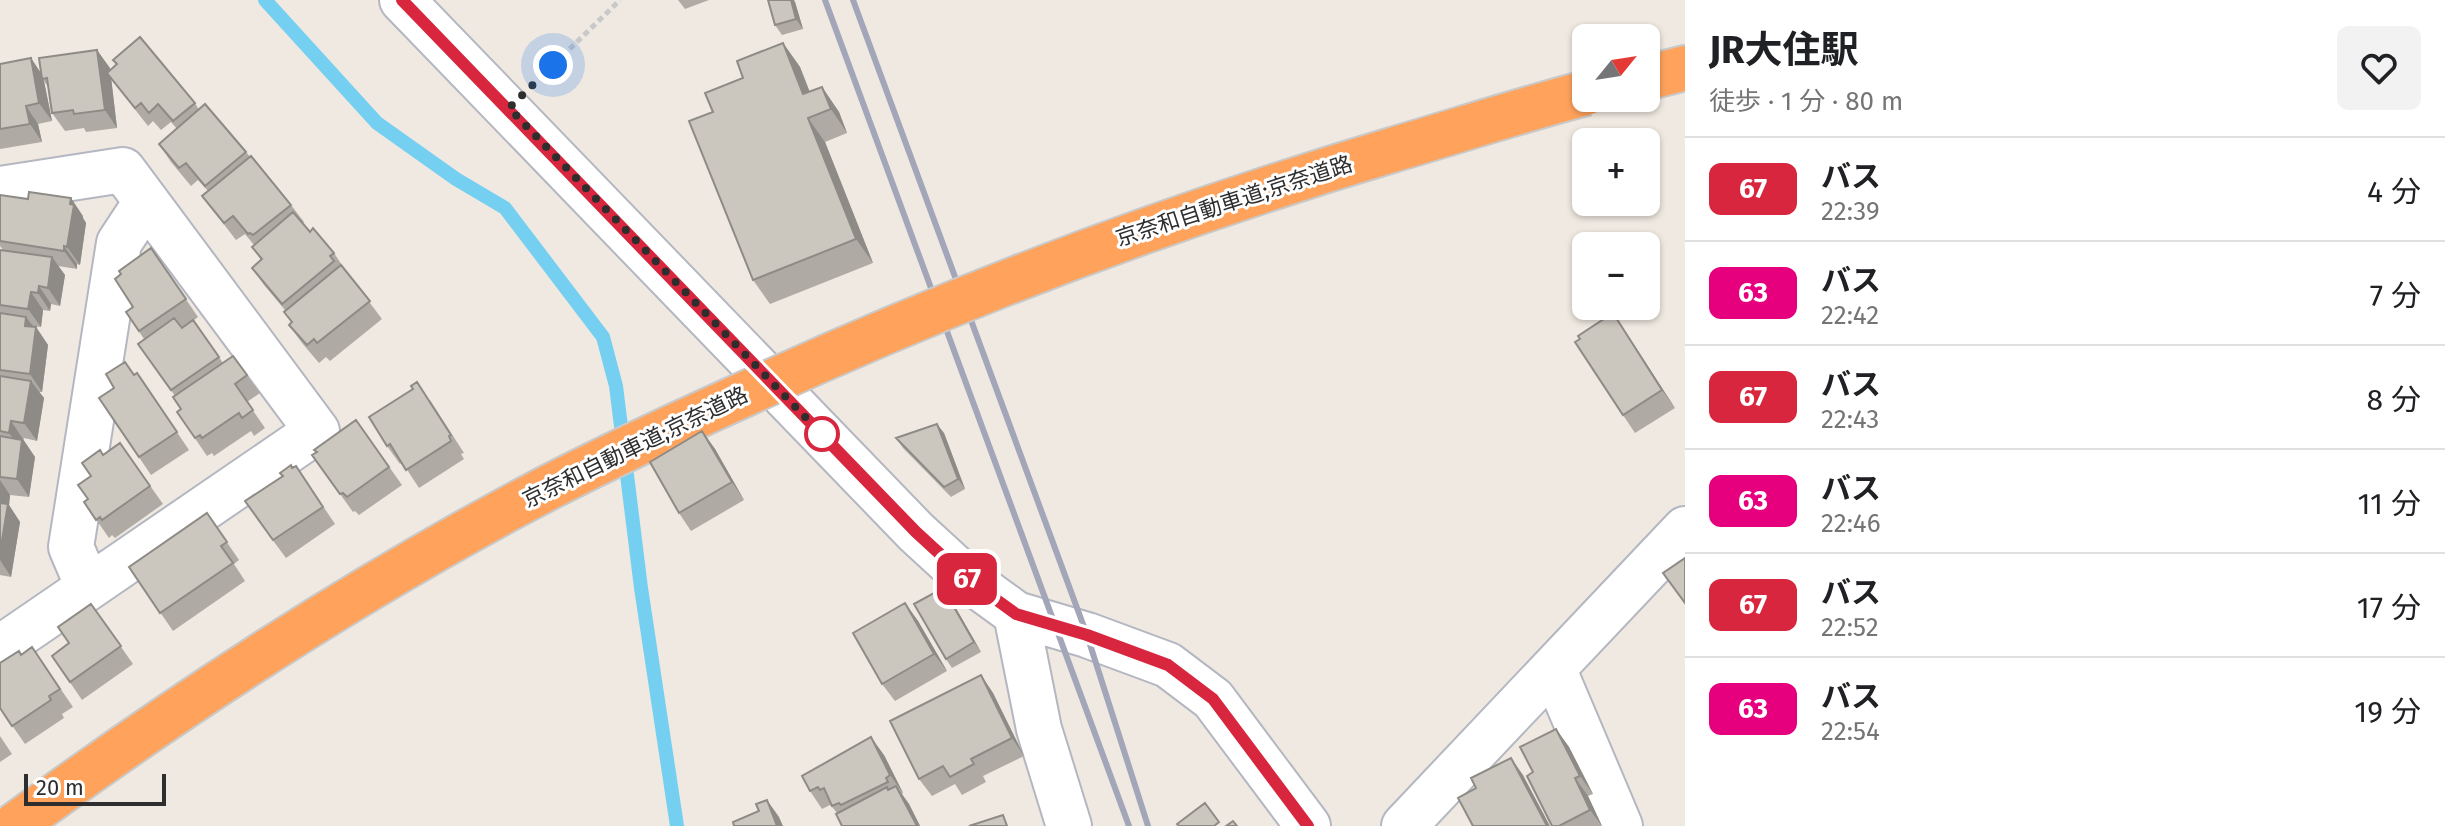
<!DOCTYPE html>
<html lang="ja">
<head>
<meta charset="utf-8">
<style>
  :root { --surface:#fff; --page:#f2f2f2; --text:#202124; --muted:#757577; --line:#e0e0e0 }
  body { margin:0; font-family:"Fira Sans","Noto Sans JP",sans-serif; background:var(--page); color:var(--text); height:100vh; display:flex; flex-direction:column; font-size:30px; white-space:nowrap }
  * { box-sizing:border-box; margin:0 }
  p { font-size:26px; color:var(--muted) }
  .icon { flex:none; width:44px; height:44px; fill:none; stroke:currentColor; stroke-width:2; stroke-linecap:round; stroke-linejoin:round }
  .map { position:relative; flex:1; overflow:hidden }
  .details { display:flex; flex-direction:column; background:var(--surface); width:760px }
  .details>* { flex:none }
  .badge { padding:0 16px; border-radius:12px; font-size:28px; line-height:52px }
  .needle { width:52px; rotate:60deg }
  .tools { position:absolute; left:1572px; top:24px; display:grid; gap:16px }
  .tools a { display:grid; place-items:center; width:88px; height:88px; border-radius:12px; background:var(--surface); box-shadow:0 2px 6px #0004; font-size:40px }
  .scale { position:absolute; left:24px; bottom:20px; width:142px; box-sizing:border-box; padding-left:8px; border:4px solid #2e2e2e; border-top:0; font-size:22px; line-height:28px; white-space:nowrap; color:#2e2e2e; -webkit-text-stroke:6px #fff; paint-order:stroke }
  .you { position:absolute; width:40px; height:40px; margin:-20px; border:6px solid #fff; border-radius:50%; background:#1a73e8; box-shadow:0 0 0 12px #1a73e833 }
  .map>.badge { position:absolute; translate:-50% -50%; box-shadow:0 0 0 4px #fff }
  .round { display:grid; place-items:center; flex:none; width:84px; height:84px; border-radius:12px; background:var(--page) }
  .headline { display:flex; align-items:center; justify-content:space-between; height:136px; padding:0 24px }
  h1 { font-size:38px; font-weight:700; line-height:60px }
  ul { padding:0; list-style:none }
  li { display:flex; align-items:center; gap:24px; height:104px; padding:0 24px; border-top:2px solid var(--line) }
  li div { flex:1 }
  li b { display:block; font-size:30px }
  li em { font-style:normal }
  li .badge { min-width:88px; font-weight:700; text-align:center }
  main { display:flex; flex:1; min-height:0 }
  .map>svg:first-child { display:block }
</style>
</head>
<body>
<main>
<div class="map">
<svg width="1685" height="826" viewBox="0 0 1685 826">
  <rect width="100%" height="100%" fill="#efe9e1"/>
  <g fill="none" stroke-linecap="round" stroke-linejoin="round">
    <path stroke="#75cff0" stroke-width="14" d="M265,0l112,123 79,56 49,29 98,129 13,49 25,202 36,238"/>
    <g stroke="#b4b7c1" stroke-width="48">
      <path id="minor" d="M402,0l514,532 49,45 51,37 71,21 81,30 45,34 95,127
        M0,189l123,-19 194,261 -317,217
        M88,587l-17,-40 48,-304 27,-41
        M1016,614l23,115 30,97
        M1554,670l66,156
        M1404,826l281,-297"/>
    </g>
    <g stroke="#c9c9c9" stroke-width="48">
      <path id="highway" d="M1646,78l39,-10"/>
    </g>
    <path stroke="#c9c9c9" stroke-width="5" stroke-dasharray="6 4" stroke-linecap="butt" d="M541,77l79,-77"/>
    <use href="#minor" stroke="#fff" stroke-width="44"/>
    <use href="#highway" stroke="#ffa35c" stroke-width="44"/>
    <path stroke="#a3a6b8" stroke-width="6" d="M825,0l304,826
      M853,0l234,635 61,191"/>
    <g stroke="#c9c9c9" stroke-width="48" stroke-linecap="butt">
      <path id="highway-bridge" d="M14,826c158,-116 322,-224 494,-317 77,-42 157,-79 237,-115 210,-97 426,-178 647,-244 65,-19 129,-40 194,-57"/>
    </g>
    <use href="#highway-bridge" stroke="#ffa35c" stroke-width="44"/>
  </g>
  <path fill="#afaba4" d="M678,0h31l-24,9z
    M795,2l8,27 -21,6 -7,-10z
    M783,43l17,24 10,25 12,-5 17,25 8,21 -22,9 48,121 -103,41 -17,-24 -40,-168 30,-34z
    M97,50l13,20 6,-5 -3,-5 82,43 4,7 47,42 45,53 13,17 -1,1 7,9 24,21 12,18 36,48 -52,42 -4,-4 -7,6 -17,-20 -13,-18 3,-2 -8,-11 1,-2 -21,-25 -12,-17 9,-8 -9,-13 2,-2 -9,-11 -9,6 -34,-44 6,-5 -10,-11 -7,6 -20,-24 -12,-18 18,-15 -6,-7 -10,8 -8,-9 -5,5 -37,-47 6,49 -31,4 -2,-4 -19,3 -13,-18 -3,-25 -5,-7 8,40 -14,3 4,18 -42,7v-85l42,10z
    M0,195l83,21v2l3,5 -6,42 -3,-1v5l-19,-3 7,9 -5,31 -9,-2 -1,7 -7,-1 -2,17 -8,-1 3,1 12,18 -6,47h-3l5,6 -7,43 -13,-3 -1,3 12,16 -6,40 -19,-2 -1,10 11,17 -9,55 -11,-2v-325h3l-3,-4z
    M151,248l47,69 -4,3 29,43 10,-7 27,37 -13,9 18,26 -11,8 -3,-5 -37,25 -2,-3 -5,3 -30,-44 4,-3 -6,-13 -37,-52 6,-5 -18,-27 7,-5 -12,-33z
    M1613,313l62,95 -40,25 -12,-18z
    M137,373l52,77 -38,25 -52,-77z
    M430,400l34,53 -3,1 3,5 -45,29 -17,-26 -2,2 -13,-18z
    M356,420l46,65 -43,30 -4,-4 -2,1 -41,-57z
    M702,431l13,18 29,51 -53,31 -12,-18z
    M944,433l21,56 -14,8 -48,-49 -7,-10z
    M120,443l43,61 -48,34 -3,-3 -3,3 -25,-36 4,-3 3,-23 13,-22z
    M296,466l39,58 -49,34 -29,-39 35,-51z
    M207,513l32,47 -5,4 11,17 -72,50 -44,-64z
    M950,598l31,54 -29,16 -6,-9z
    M905,603l13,18 29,50 -52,30 -13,-17z
    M91,604l42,60 -51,36 -30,-44 17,-13z
    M32,647l41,60 -11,7 2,4 -39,26 -25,-36 21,-53z
    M981,675l12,18 31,63 -41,20 3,6 -24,13 -7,-11 -23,12 -13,-17z
    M1556,729l13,18 24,47 -5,2 14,30h-50l-19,-54z
    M0,736l12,18 -12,8z
    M884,755l19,38 -1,1 7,10 11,22h-78l-5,-13 -4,-5 -3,-3 -8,4 -12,-18z"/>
  <path fill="#8e8b86" d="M791,0h3l1,2 8,27 -7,-10z
    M783,43l17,24 18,47 -15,-20z
    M97,50l13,18 7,60 -12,-18z
    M31,58l12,18 -1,3 2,2 8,40 -13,-18z
    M822,87l17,25 8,21 -16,-24z
    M26,106l12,18 4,18 -12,-18z
    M808,118l17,24 48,121 -17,-24z
    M71,198l12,18v2l3,5 -6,42 -13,-18z
    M64,246l13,18v5l-13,-18z
    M52,257l13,18 -5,31 -12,-18z
    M39,286l12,18 -1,7 -12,-18z
    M31,292l12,18 -2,17 -13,-18z
    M1613,313l12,18 50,77 -13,-18z
    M26,317l10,13v-3l12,18 -6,47 -12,-18 -5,-48z
    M31,381l13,17 -7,43 -13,-18z
    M11,421l24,36 -6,40 -12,-18 4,-30 -12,-16z
    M937,424l7,9 21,56 -7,-10z
    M702,431l13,18 29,51 -12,-18z
    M0,480l10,15 -1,10 11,17 -9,55 -11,-17v-8l7,-41 -7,-10z
    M943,588l7,10 31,54 -7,-10z
    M905,603l13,18 29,50 -13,-17z
    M981,675l12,18 31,63 -12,-18z
    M1556,729l13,18 24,47 -13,-18z
    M871,737l13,18 19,38 -13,-18z
    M1511,758l12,17 27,51h-3z
    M1575,778l13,18 14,30 -12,-16z
    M896,786l13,18 11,22h-3z
    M767,800l12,17 4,9h-6z"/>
  <path fill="#cbc7bf" stroke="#8e8b86" stroke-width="2" d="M768,0h23l5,19 -21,6z
    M140,37l55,66 -22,18 -15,-17 -9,9 -8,-10 -6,5 -28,-35 10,-9 -4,-4z
    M783,43l20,51 19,-7 9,22 -23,9 48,121 -103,41 -64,-159 24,-9 -8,-19 38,-15 -6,-17z
    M97,50l8,60 -31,4 -1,-4 -21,3 -5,-35 -5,1 -3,-21z
    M31,58l8,45 -13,3 4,18 -30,5v-65z
    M205,104l41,48 -41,34 -19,-23 -7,5 -20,-24z
    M251,156l40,49 -38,30 -3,-2 -2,1 -15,-18 -9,7 -22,-27z
    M29,192l42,6 -1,6 4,1 -7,42 -3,-1v5l-64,-10v-46l28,4z
    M293,212l17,20 3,-4 21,25 -4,3 4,5 -52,43 -30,-36 10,-9 -10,-12z
    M151,248l35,51 -47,32 -13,-19 7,-5 -18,-28 6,-5 -2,-3z
    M0,250l52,7 -4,31 -9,-2 -1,7 -7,-1 -3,17 -28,-4z
    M341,265l29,36 -53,42 -3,-4 -7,6 -18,-20 3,-3 -8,-10z
    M0,313l26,4 -1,9 11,1 -6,47 -30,-4z
    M1613,313l49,77 -39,25 -48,-73 5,-3 -2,-3z
    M174,318l8,10 11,-8 26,37 -48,33 -33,-46z
    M233,356l14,19 -12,9 18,26 -11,8 -3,-5 -37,25 -2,-3 -5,3 -18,-26 4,-3 -8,-12z
    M125,362l9,13 3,-2 40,59 -38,25 -40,-59 15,-10 -8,-14z
    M0,376l31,5 -7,42 -13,-2 -2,12 -9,-2z
    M417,382l34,53 -2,1 2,5 -45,29 -16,-26 -3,2 -18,-29 44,-28 -2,-3z
    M356,420l33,47 -42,30 -4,-4 -3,1 -28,-39 5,-3 -3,-2z
    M937,424l21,55 -14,8 -48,-49z
    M702,431l30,51 -53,31 -29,-51z
    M0,436l22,4 -5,39 -17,-2z
    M120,443l30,43 -48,34 -2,-3 -4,3 -12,-18 4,-3 -10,-14 13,-9 -9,-13 18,-13 3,5z
    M291,465l1,3 4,-2 27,41 -50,33 -28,-39 38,-25 -3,-3z
    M0,503l8,1 -8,48z
    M207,513l20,29 -6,4 12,17 -73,50 -31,-46z
    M1685,558v45l-22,-30z
    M943,588l31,54 -28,17 -32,-55z
    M905,603l29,51 -52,30 -29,-51z
    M91,604l30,42 -51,36 -18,-26 17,-13 -11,-16z
    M32,647l28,42 -11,7 2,4 -39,26 -12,-18v-45l19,-12 2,4z
    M981,675l31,63 -41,21 3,5 -24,13 -7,-11 -24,13 -29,-58z
    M1556,729l24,47 -5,2 15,32 -31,16h-7l-25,-50 6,-4 -13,-25z
    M871,737l19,38 -4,3 2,4 -47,23 -2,-2 -7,3 -8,-18 -4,2 -2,-3 -8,4 -8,-15z
    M1511,758l36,68h-74l-15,-28 18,-10 -5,-10z
    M896,786l21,40h-75l-6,-12 51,-27 1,3z
    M767,800l10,26h-43l-1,-4 26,-11 -3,-7z
    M1205,803l14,19 -5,4h-35l-2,-2z
    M1003,815l4,11h-38z
    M1233,821l4,5h-11z"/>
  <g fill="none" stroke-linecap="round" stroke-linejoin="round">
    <g stroke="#fff" stroke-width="18">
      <path id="line" d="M402,0l514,532 49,45 51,37 71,21 81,30 45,34 95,127"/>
    </g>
    <use href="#line" stroke="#d7263d" stroke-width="12"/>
    <path stroke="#2e2e2e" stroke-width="8" stroke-dasharray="0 14.4" d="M553,65l-44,43 321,335 -8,-9"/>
  </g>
  <circle fill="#fff" stroke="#d7263d" stroke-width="4" cx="822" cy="434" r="16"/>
  <g text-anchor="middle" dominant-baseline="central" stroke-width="6" stroke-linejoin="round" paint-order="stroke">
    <g font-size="22" fill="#2e2e2e" stroke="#fff">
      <text transform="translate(1234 201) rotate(-18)">京奈和自動車道;京奈道路</text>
      <text transform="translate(635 447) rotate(-26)">京奈和自動車道;京奈道路</text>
    </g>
  </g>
</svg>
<div class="tools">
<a><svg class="needle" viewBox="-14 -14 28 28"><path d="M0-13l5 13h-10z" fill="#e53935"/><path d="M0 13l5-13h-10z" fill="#757577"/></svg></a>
<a>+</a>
<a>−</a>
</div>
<div class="scale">20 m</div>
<div class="you" style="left:553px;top:65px"></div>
<b class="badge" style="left:967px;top:579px;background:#d7263d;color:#fff">67</b>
</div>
<section class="details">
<div class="headline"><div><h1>JR大住駅</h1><p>徒歩 · 1 分 · 80 m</p></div><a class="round"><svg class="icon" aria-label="heart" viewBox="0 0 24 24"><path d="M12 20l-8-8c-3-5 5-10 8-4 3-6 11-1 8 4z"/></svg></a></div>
<ul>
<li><span class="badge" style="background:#d7263d;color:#fff">67</span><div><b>バス</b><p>22:39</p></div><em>4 分</em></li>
<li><span class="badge" style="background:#e6007e;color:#fff">63</span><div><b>バス</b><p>22:42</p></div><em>7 分</em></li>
<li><span class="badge" style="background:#d7263d;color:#fff">67</span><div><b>バス</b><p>22:43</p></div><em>8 分</em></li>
<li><span class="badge" style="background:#e6007e;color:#fff">63</span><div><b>バス</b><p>22:46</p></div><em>11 分</em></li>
<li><span class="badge" style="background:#d7263d;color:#fff">67</span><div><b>バス</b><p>22:52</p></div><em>17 分</em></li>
<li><span class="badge" style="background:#e6007e;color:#fff">63</span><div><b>バス</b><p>22:54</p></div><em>19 分</em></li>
</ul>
</section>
</main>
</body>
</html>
